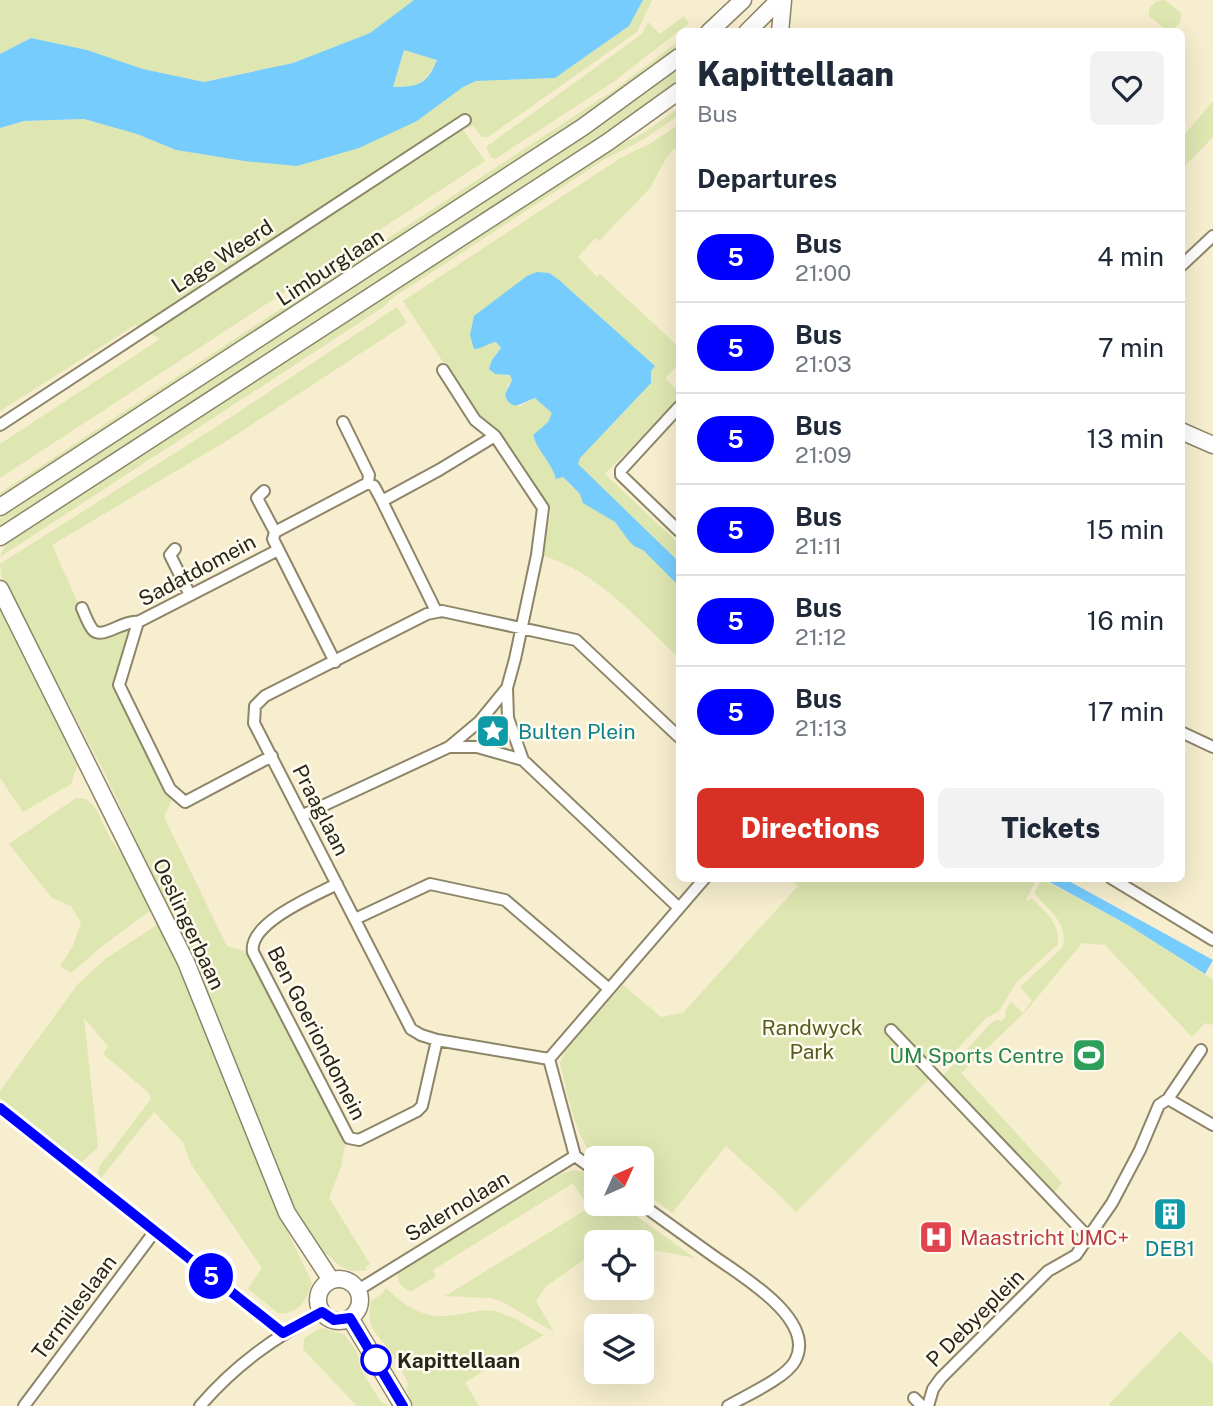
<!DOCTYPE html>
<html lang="en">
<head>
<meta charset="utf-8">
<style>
  :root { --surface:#fff; --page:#f2f2f3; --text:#1f2937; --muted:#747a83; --line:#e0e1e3; --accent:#d93025 }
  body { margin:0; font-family:"Public Sans",sans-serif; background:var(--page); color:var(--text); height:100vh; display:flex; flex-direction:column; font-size:26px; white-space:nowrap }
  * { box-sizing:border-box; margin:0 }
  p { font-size:23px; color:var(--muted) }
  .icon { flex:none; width:38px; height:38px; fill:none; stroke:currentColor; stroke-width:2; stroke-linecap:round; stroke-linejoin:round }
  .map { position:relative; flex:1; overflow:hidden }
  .sheet { position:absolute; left:676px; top:28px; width:509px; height:854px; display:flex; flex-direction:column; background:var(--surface); border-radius:10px; box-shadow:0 7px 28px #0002 }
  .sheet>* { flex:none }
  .badge { padding:0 14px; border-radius:23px; font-size:24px; line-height:46px }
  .needle { width:46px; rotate:45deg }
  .controls { position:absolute; left:584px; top:1146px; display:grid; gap:14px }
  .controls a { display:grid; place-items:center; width:70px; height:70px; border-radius:10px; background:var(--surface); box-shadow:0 7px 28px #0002; font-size:35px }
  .map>.badge { position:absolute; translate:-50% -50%; box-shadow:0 0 0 4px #fff }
  h2 { padding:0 21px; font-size:26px; line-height:63px }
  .round { display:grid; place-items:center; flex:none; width:74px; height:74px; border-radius:10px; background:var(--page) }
  .summary { display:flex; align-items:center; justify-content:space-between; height:119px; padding:0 21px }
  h1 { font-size:33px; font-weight:800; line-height:52px }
  .primary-button { display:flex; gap:14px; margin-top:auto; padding:14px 21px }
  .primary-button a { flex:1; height:80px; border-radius:10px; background:var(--accent); color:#fff; font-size:28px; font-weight:800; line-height:80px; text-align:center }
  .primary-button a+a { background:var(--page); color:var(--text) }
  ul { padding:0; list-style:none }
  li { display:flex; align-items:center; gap:21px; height:91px; padding:0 21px; border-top:2px solid var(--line) }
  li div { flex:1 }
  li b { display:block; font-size:26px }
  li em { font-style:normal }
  li .badge { min-width:77px; font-weight:700; text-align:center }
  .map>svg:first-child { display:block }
</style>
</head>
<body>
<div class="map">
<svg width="1213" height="1406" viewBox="0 0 1213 1406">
  <rect width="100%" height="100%" fill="#f6eece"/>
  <path fill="#dee6b1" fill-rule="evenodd" d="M0,0h414l-44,33 -77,30 -90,19 -60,-13 -56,-19 -56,-12 -31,16z
    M643,0h9l-15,32 -149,105h-6l-9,-11 -10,4 22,31 -485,317v-34l160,-105 -25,-14 -135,86v-283l24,-7 60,-2 53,15 39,16 68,11 173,-40 46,-34 13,-6 79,-3 74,-52z
    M1165,0l16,13 -1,10 -8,7 -8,-2 -15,-12v-7l7,-8z
    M684,16l5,7 -77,60 -117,76 -4,-2 -5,-10 156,-113 6,-12 12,12z
    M679,41v11l-59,45 -620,405v-9l614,-403z
    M404,50l33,9c-11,25 -18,28 -45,28z
    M679,63v19l-34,26 -645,423v-12l84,-56 16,-17z
    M1213,101v36l-32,33v-31z
    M679,108v7l-36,25 -38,19 -214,140 -6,7 -385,251 6,-13 12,-9 583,-381 39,-19z
    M679,124v20l-12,12 -17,32 -51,53 -4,-3 -17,19 19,20 3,-3 79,73v17l-14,14 14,14v7l-74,75 74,70v18l-84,-81 12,36 8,5 19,24 9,3 36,37v72c-41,-38 -81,-86 -136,-102l8,-45 -56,-84 -18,-13 -74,-113 219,-144 31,-15zM549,273l106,93 -4,5v9l-72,78 -6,30 -10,-11 -7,2c-5,-18 -19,-28 -23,-44l15,-13 5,-9 -18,-15 -16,9 -12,-20 5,-8 -2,-4 -15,-1 -3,-14 9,-12 -5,-6h-6z
    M397,307l10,16 -179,117 -176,105 43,96 31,-14 3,3 -15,55 59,113 -9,19 63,129 24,7 95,186 -5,28 -12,31 41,66 -5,3 2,3c-17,4 -28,-3 -40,-16l-3,2 -14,-18 -27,-49 -60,-161 -44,-96 -75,-160 -103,-197 -1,-11 219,-139z
    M0,607l77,159 -6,18 -48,28 -23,-34z
    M76,798l10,1 9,8 15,31 20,28 21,44 -46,34 -34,29 -11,-7 13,-20 8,-23 -10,-17 -19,-8 -43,-54z
    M791,879h246l-11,21 3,1 2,-3c14,13 29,25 27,46l-43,40 -16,27 -13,7 -37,40 -13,4 -10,-3 -7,12 10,8 -133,133 -24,-24 -46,-42 -54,67 -30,-22v-33l-45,1c-22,-18 -30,-69 -37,-96l5,-12 58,-66 38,32 22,-4 115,-127z
    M1042,879l86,46 85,55v45l-8,-2 -13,14 -87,-92 -23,-2 -56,68 -65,62 101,110 -9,11 -112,-116 50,-55 5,-3 6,1 4,-5 -1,-4 6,-11 12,12 9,-13 -12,-13 42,-39c9,-22 -15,-40 -28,-55z
    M158,924l27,58 97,238 30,63c-5,17 -14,32 -34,30l-30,-24 14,-21 -71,-104 -8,-22 -29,-30 -53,66 -3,-4 1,-7 52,-68 -2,-6 -46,-39 5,-8 -24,-28 14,129 -17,16 -81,-65v-7l77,-106 27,-25z
    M574,1170l14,3 9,6v25h23l75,54 -53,-10v-6h-45v8l-52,37 -9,14 18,31 -53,-31 -11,-3 -45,-2 144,-88 -16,-25 -140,87 3,6 -24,15c-9,-1 -16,-10 -14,-19l163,-98z
    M386,1288c20,20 40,32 69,27 13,-2 25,-6 38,-4 18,3 35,16 51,24l-79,47 14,24h-67l-6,-18 3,-3c-5,-10 -10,-20 -16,-30 -14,-22 -28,-23 -22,-54l11,-7z
    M321,1328l23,6 13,18 3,16 21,34 9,4h-33l-54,-57 1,-11z
    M1180,1331l33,33v42h-102l-2,-2z"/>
  <path fill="#76ccfd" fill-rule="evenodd" d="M414,0h229l-14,26 -74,52 -79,3 -13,6 -46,34 -58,27 -62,18 -53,-5 -68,-11 -39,-16 -53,-15 -60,2 -24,7v-74l31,-16 56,12 56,19 61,13 89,-19 77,-30zM404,50l33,10c-10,24 -18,27 -44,27z
    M537,272l12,1 10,7 96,86 -4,5v12l-71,75 -2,6 101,98v24l-36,-36 -9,-4 -5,-5 -14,-19 -32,-19 -3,-9 -17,-17 -7,2c-5,-18 -19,-28 -23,-44l15,-13 4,-9 -17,-15c-13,4 -23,16 -30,-3l7,-15 -2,-5 -15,-1 -6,-5 3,-9 9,-12 -5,-6c-8,1 -14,7 -22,7l-4,-14 4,-19 53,-40z
    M1044,879h21l148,81 -8,14 -77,-49z"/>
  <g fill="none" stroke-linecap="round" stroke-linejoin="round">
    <g stroke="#8d8568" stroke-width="14">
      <path id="street" d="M1181,266l32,-30
        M443,370l32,50 20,16
        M679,407l-58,63v5l58,56
        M343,422l26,53 -1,8
        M0,425l465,-305
        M264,491l-7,7 18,34
        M382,501l57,-31 56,-34 48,72 -6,47 -22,104 -8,29 1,30 15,42
        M175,549l-5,6 20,40
        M82,608c3,7 6,16 11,22 9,10 30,-10 45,-8
        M335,662l-62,-123 2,-7 93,-49 6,3 8,15 54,110
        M1181,732l32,15
        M449,747h28l46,13 156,148
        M272,756l-87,46 -15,-13 -51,-104 19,-63 140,-72
        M303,815l146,-68 31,-26 27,-33
        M1111,878l102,62
        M337,884c-23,12 -89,39 -84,68l96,186 10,2 58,-29 5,-5 15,-66
        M355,919l75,-35 75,16 103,88
        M891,1030l198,208
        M549,1059l-112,-19 -16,-5 -10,-6 -157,-306 1,-17 10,-10 162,-82 15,-3 134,29 103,97
        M549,1059l156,-181
        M549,1059l26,97 22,16
        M1168,1099l45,26
        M0,1108l283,225
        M641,1204c24,17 47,34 71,51 26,19 106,64 83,106 -9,17 -50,35 -67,45
        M358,1290l217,-134
        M914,1398l8,8
        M24,1406l131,-175
        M200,1406c35,-41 75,-69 122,-94
        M928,1406l5,-17 8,-11 107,-107 28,-16 36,-52 28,-53 19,-45 9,-6 33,-49"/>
    </g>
    <g stroke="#8d8568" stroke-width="19">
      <path id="secondary" d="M709,32l34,-32
        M747,32l32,-32
        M780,32l3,-32
        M1181,431l32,14
        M0,507l583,-380 96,-70
        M0,537l608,-395 71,-51
        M0,589l186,373 101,251 44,67
        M318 1300a21 21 0 1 1 42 0a21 21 0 1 1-42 0Z
        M350,1318l53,88"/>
    </g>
    <use href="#street" stroke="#fff" stroke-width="10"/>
    <use href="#secondary" stroke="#fff" stroke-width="16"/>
  </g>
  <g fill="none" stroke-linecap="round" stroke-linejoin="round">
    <g stroke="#fff" stroke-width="16">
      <path id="line" d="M0,1108l283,225 39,-21 12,8 16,-2 53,88"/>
    </g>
    <use href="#line" stroke="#00f" stroke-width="10"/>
  </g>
  <defs>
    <g id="sight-square" transform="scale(1.75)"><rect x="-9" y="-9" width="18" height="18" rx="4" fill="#0f9aa8" stroke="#fffbef"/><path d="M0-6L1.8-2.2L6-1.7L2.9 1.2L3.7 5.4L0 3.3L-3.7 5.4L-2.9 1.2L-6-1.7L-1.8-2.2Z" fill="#fff"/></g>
    <g id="stadium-square" transform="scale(1.75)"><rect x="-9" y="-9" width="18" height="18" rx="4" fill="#2e9e5b" stroke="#fffbef"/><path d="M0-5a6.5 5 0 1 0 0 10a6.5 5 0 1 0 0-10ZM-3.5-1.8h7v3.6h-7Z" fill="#fff"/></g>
    <g id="building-square" transform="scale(1.75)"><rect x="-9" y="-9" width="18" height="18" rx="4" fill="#0f9aa8" stroke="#fffbef"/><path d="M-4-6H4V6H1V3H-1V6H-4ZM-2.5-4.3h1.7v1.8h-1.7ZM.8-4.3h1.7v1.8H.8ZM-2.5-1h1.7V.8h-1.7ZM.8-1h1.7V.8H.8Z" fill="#fff"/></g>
    <g id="hospital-square" transform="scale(1.75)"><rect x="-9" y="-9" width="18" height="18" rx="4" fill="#e0444e" stroke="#fffbef"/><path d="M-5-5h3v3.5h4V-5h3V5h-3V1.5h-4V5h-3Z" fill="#fff"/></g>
  </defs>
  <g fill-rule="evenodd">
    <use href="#sight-square" x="493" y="731"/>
    <use href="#stadium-square" x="1089" y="1055"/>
    <use href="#building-square" x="1170" y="1214"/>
    <use href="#hospital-square" x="936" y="1237"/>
  </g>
  <circle fill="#fff" stroke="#00f" stroke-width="3.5" cx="376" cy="1360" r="14"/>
  <g text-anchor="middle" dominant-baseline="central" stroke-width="5" stroke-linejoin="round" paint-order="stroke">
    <g font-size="21" fill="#282519" stroke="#fffbef">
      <text transform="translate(222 256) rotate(-33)">Lage Weerd</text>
      <text transform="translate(330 267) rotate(-33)">Limburglaan</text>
      <text transform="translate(197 570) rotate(-28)">Sadatdomein</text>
      <text transform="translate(321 810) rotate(63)">Praaglaan</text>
      <text transform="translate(189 924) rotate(65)">Oeslingerbaan</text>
      <text transform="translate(317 1033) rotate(63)">Ben Goeriondomein</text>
      <text transform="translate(457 1206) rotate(-31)">Salernolaan</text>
      <text transform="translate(74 1307) rotate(-53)">Termileslaan</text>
      <text transform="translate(975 1318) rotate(-45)">P Debyeplein</text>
    </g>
    <g font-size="21" fill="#0d838f" stroke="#fffbef" text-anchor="start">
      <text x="518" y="731">Bulten Plein</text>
      <text x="1170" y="1248" text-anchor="middle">DEB1</text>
    </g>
    <g font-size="21" fill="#565c20" stroke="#fffbef">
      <text x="812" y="1027">Randwyck<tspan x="812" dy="24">Park</tspan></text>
    </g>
    <g font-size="21" fill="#27864d" stroke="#fffbef" text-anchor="end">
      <text x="1064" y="1055">UM Sports Centre</text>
    </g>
    <g font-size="21" fill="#be3a42" stroke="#fffbef" text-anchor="start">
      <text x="960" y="1237">Maastricht UMC+</text>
    </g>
    <g font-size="21" font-weight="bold" fill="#282519" stroke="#fffbef" text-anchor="start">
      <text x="397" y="1360">Kapittellaan</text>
    </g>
  </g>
</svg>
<div class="controls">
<a><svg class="needle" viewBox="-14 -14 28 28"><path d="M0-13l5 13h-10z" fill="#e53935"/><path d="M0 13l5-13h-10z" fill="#747a83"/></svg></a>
<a><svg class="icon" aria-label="locate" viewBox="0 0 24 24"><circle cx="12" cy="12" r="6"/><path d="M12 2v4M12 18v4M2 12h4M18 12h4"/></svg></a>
<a><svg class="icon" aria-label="layers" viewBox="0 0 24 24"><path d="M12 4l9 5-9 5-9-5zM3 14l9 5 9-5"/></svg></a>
</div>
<b class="badge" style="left:211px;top:1276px;background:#00f;color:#fff">5</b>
<section class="sheet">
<div class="summary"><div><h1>Kapittellaan</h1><p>Bus</p></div><a class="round"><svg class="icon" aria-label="heart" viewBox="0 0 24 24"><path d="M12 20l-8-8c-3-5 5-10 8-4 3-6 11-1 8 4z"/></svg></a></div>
<h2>Departures</h2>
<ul>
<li><span class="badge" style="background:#00f;color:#fff">5</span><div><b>Bus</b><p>21:00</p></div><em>4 min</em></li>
<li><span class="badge" style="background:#00f;color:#fff">5</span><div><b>Bus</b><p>21:03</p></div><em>7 min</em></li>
<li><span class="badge" style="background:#00f;color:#fff">5</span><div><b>Bus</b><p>21:09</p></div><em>13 min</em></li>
<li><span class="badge" style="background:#00f;color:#fff">5</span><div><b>Bus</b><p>21:11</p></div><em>15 min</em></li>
<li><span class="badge" style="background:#00f;color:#fff">5</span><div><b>Bus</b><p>21:12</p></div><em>16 min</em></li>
<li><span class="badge" style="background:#00f;color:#fff">5</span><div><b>Bus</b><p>21:13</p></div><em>17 min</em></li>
</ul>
<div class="primary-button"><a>Directions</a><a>Tickets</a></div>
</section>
</div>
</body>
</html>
